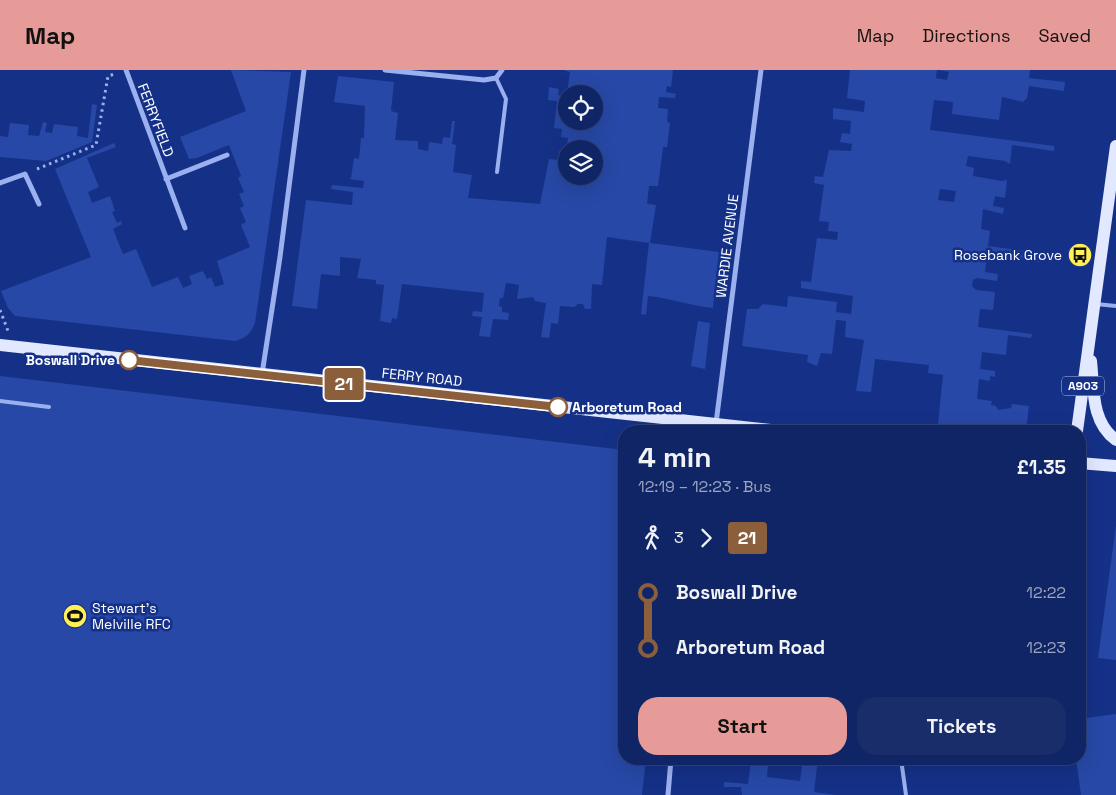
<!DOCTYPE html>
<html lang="en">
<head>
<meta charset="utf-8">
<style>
  :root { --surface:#102565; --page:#192d6b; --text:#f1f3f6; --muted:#9ca5bf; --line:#304279; --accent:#e69b98 }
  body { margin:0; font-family:"Space Grotesk",sans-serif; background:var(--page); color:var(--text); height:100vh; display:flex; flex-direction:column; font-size:19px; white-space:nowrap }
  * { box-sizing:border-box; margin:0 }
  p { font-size:16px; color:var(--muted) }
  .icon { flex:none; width:28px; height:28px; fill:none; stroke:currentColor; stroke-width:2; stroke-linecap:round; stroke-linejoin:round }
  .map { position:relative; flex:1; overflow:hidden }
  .side { position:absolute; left:618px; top:355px; width:468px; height:340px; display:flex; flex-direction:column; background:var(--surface); border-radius:20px; box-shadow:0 5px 20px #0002,0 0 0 1px var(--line) }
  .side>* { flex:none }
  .badge { padding:0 10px; border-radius:4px; font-size:18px; line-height:32px }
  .tools { position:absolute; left:558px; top:15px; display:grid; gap:10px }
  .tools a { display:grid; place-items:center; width:45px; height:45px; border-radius:50%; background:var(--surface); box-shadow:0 5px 20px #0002,0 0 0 1px var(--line); font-size:25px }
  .map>.badge { position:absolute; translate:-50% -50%; box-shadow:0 0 0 2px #fff }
  .legs { display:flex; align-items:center; gap:8px; height:55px; padding:0 20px; font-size:16px }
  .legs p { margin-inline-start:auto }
  .summary { display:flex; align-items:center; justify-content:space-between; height:85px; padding:0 20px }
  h1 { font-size:28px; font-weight:800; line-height:38px }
  .cta { display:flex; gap:10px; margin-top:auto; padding:10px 20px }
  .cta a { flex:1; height:58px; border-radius:20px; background:var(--accent); color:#111; font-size:20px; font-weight:800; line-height:58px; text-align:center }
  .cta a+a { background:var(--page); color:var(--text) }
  ul { padding:0 20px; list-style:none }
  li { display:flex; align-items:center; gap:18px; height:55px; font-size:19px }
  li i { display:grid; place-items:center; width:8px; height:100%; margin:0 6px; background:currentColor }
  li i::after { content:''; width:12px; height:12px; margin:-6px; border:4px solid; border-radius:50%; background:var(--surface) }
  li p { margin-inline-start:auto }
  li:first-child i { background:linear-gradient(#0000 50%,currentColor 0) }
  li:last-child i { background:linear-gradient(currentColor 50%,#0000 0) }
  header { display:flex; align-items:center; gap:30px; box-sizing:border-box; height:70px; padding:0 25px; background:var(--accent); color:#111 }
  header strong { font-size:24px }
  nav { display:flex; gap:28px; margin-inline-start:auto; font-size:18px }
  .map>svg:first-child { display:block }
</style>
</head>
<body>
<header>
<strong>Map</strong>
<nav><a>Map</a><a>Directions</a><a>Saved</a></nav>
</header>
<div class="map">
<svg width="1116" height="725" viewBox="0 0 1116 725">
  <rect width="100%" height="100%" fill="#153187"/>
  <path fill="#2748a6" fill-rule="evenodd" d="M231,0l60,2 -36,251c-4,10 -8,15 -20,18l-220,-25 -7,-8 -7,-17 90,-34 -36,-88 59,-26 2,4 -29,11 12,29 -11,5 4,11 18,-7 5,15 -3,1 5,11 4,-2 1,3 -9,5 10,25 13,-5 16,38 26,-10 5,11 9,-4 -3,-8 14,-5 4,8 4,-2 4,10 9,-3 -7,-23 33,-14 -9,-22 5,-3 -6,-14 4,-2 -5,-12 5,-2 -6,-14 3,-2 -12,-31 -32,13 -8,1 -9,-22 66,-26z
    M563,0h110l-2,17 -4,-1 -1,6 10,2 -1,4 -16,-1 -1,11 10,1 -1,13 3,1 -3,24h-4l-5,39h-9l-2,18 9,1 -6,38 69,9 -6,56c-23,-2 -42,-10 -65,-12l-2,19 -5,-1 8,-71 -42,-6 -5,48 -10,-1 -1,25h-6l-2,-5h-5l-4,3 -14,-1 -2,18 -7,-1 -2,15 -8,-1 5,-34 -11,-2 -2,-4 -16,2 2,-14 -13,-2 -3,15h-3l-1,8 3,1v5l7,1 -1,7 -15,-1 -3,18 -11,-1 3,-19 -10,-1 1,-5 9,1 2,-19 -82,-9 -5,35 -5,-1 -1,5 -11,-2 4,-36 -8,-1v-4l-19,-2 4,-19 -21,-2v19l-19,-2 -4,35 -25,-3 14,-106 46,5 1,-13 -22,-3 1,-4 31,3 1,-7 -15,-2 2,-1 3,-20 5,1 2,-21h3l1,-32 -31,-4 4,-26 56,6 -3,29 7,2 -3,27 23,1v8l10,2 1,-9 13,2 1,-7 7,1 2,-17h3l-3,23 4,1 -3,27 19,3 -4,23 72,6 9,-45 9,1 1,-9h7v-2v27h28v-27h-28l2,-11 -7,-1 1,-8 -8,-1 3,-27 -9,-1 1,-13 10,2 -1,6 8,1v25h28v-27h-27l3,-22z
    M850,0h87l-1,8 11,2 2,-8 -11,-2h92l-1,8 36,4 -1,9 -35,-5 -2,12 -4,4 -21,-5 -3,23 -47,-6 1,-12 -19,-2 -4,30 124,16v5l-42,-6 -2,19 -5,-3 -37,-5 -2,10 8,2 -1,8 29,5 5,-1 -2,18 -10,-2 -2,10 11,2 -1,6 -20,-5 -2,20 9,2 -2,15 53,7 -1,9 -53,-6 -2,16 13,2 -1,7 -20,-3 -4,2 -1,6 4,4 19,2 -2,18 -13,-1 -2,18 54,7 -1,4 -23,-3 -2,20 -24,-3 -2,17 15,2v6l-5,-1v5l-11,-2 -2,20 15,2 -1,4 5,1 2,4 13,-2 1,-4 17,2 -3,25h-27l-61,-7 5,-49 -15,-2 1,-8 -54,-6 -4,33 -15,-1 8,-51 -19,-3 1,-16 -10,-1 -4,34 -11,-1 -4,13 -10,-4 1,-7 -66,-9 5,-37h11l5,-5 24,3 1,-11 49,6 -1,10 15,2 2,-18 -52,-8v-7l10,1 6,-44 20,2 1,-8 -10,-1 1,-9 -10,-1 5,-36 -10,-2 1,-7 8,1 6,-27 22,1 1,-7 -12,-2 2,-9 8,1 1,-13 -18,-2v-11l31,4 1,-11 -18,-3zM940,119l16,2 -2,11 -16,-2z
    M92,34l5,1 -5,37 -46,19 -46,-4v-21l8,1 2,-14 19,2 -1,10 11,1 4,-14 4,1 -2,9 7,1 2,-9 24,3 -1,9 11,2z
    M698,251l12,2 -5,46 -14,-3z
    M0,306l624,74v309h22l-4,36h-642z
    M1116,455v135l-18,-2z
    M1116,644v81h-35l-5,-36h3v-40z
    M803,689h15l-4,33 22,3h-94l-1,-8h-17v-5l24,2 3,-23 17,3 -1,13 33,4z"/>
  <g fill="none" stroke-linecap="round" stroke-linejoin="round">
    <path stroke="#9bb0ee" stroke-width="3" stroke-dasharray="2.5 4" stroke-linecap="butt" d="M37,99l59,-24 12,-69 7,-2
      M0,240l8,21"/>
    <path stroke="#9bb0ee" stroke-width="4" d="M496,8l10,21 -9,73
      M1096,234l20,2
      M0,331l49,6
      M901,689l5,36"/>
    <path stroke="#9bb0ee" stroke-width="5" d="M126,0l59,158
      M385,0l99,10 12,-2 6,-8
      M166,109l61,-24
      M0,113l25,-9 14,30
      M262,304l18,-117 24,-187
      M715,361l46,-361
      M668,725l3,-36"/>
    <path stroke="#e2e8ff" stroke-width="12" d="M0,275l780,86
      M1091,291c3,28 0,61 25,79
      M1077,361l39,-285
      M1079,393l37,3"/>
  </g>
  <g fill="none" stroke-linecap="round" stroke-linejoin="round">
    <g stroke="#fff" stroke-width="11">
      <path id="line-1" d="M129,290l429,47"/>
    </g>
    <use href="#line-1" stroke="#8b5e3c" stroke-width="8"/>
  </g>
  <defs>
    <g id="bus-disc" transform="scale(1.25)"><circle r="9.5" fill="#fff058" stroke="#153187"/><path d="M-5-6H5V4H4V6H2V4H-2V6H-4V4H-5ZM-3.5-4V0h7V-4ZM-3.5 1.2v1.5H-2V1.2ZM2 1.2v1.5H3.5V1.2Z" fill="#111"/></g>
    <g id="stadium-disc" transform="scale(1.25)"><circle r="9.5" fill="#fff058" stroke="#153187"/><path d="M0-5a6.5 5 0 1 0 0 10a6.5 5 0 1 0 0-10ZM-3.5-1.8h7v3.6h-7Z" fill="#111"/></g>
  </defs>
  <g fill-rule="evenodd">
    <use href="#bus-disc" x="1080" y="185"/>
    <use href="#stadium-disc" x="75" y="546"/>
  </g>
  <g fill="#fff" stroke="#8b5e3c" stroke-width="2.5">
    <circle cx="129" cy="290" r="9"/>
    <circle cx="558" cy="337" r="9"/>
  </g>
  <g text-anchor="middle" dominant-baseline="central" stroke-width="5" stroke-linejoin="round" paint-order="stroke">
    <rect fill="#153187" stroke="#b9c1db" stroke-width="1" x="1062" y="306.5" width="42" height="19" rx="4"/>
    <g font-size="12" font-weight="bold" fill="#fff">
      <text x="1083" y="316">A903</text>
    </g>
    <g font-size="14" fill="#fff" stroke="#153187">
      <text transform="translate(156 50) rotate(69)">FERRYFIELD</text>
      <text transform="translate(727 176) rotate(-83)">WARDIE AVENUE</text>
      <text transform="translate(422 307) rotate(6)">FERRY ROAD</text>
    </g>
    <g font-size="14" fill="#fff" stroke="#153187" text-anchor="end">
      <text x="1062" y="185">Rosebank Grove</text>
      <text x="92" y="538" text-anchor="start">Stewart's<tspan x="92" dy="16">Melville RFC</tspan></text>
    </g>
    <g font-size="14" font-weight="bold" fill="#fff" stroke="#153187" text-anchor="end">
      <text x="115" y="290">Boswall Drive</text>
      <text x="572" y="337" text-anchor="start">Arboretum Road</text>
    </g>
  </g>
</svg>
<div class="tools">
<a><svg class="icon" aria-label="locate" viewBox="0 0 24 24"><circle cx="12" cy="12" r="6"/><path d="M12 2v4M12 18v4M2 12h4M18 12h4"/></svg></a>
<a><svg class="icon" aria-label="layers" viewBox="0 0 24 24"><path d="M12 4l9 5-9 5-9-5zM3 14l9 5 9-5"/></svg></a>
</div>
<b class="badge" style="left:344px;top:314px;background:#8b5e3c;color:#fff">21</b>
<section class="side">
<div class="summary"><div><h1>4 min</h1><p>12:19 – 12:23 · Bus</p></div><b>£1.35</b></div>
<div class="legs"><svg class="icon" aria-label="walk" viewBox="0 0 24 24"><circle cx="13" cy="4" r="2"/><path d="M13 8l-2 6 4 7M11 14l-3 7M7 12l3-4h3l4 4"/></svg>3<svg class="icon" aria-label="forward" viewBox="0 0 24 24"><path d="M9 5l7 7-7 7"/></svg><b class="badge" style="background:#8b5e3c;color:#fff">21</b></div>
<ul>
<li><i style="color:#8b5e3c"></i><b>Boswall Drive</b><p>12:22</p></li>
<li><i style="color:#8b5e3c"></i><b>Arboretum Road</b><p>12:23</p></li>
</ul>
<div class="cta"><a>Start</a><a>Tickets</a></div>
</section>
</div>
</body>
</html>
